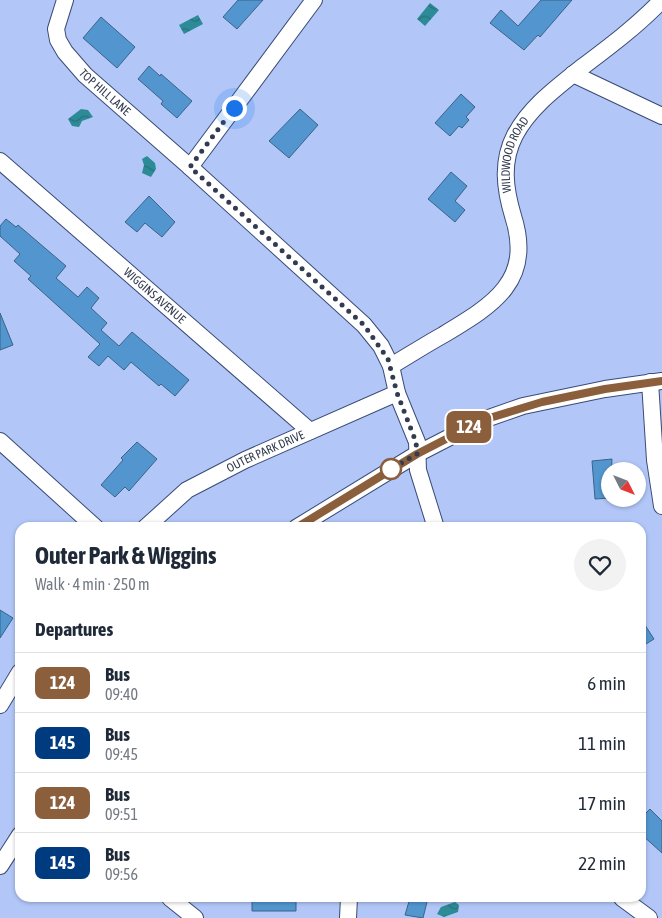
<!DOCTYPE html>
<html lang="en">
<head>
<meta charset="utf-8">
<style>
  :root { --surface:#fff; --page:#f2f2f3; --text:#1f2937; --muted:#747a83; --line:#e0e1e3 }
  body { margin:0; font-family:"Asap Condensed",sans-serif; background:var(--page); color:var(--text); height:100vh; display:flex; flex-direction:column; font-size:19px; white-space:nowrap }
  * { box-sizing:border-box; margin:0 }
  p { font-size:16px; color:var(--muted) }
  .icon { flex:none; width:28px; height:28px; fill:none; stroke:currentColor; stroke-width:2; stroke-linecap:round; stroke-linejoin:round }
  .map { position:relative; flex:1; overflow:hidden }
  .side { position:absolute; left:15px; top:522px; width:631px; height:380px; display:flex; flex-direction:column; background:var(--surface); border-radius:15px; box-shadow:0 1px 4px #0004 }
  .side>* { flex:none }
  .badge { padding:0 10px; border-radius:8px; font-size:18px; line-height:32px }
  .needle { width:32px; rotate:132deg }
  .fabs { position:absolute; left:601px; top:462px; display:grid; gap:10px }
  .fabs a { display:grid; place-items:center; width:45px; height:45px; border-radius:50%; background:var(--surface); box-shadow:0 1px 4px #0004; font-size:25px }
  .you { position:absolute; width:25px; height:25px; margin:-12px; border:4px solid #fff; border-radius:50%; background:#1a73e8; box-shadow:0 0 0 8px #1a73e833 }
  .map>.badge { position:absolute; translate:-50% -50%; box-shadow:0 0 0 2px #fff }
  h2 { padding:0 20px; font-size:19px; line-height:45px }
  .round { display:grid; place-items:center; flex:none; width:52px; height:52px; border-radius:26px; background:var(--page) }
  .overview { display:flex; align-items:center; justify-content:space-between; height:85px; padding:0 20px }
  h1 { font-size:24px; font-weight:700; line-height:38px }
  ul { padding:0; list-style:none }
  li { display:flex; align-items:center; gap:15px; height:60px; padding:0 20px; border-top:1px solid var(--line) }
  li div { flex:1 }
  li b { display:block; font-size:19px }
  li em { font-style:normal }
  li .badge { min-width:55px; font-weight:700; text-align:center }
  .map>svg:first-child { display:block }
</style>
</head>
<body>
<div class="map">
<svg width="662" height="918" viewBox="0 0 662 918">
  <defs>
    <pattern id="water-waves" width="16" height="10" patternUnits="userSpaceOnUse" patternTransform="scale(1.25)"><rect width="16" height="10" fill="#2c8b96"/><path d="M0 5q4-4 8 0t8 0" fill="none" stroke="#26737d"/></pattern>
  </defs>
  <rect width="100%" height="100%" fill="#b2c7f8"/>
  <path fill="url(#water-waves)" d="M430,3l9,7 -14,16 -8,-7z
    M198,15l5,9 -19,10 -5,-9z
    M81,109l7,1 5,7 -11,4 -3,6 -7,-1 -4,-7z
    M147,156l8,7 1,6 -5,8 -9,-4 2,-8 -2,-6z
    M455,902l4,3 -1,7 -14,5 -7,-3 4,-7z"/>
  <path fill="#5396cf" stroke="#3a6386" d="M238,0h25l-26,29 -14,-12z
    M541,0h31l-32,37 -2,-2 -14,15 -34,-27 11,-13 17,16z
    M101,17l34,30 -18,21 -34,-30z
    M149,66l11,10 1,-2 31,27 -15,17 -16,-14 2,-3 -25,-22z
    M461,94l14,13 -9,10 3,3 -7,8 -3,-2 -9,10 -15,-13z
    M300,109l18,16 -29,33 -20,-17z
    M451,172l16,14 -12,15 10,9 -10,12 -27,-23z
    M149,196l26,26 -13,15 -17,-14 -8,9 -12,-10z
    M6,219l10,8 2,-2 48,41 -10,12 22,19 9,-10 12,11 -8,10 16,15 -6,7 18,16 13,-14 57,48 -14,16 -14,-12 -2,2 -28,-24 -7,8 -16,-14 -9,10 -11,-9 12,-13 -72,-65 3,-3 -17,-15 6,-7 -20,-18v-10z
    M0,313l13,32 -13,5z
    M137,442l20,17 -28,32 -4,-4 -10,10 -14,-12 22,-25 -2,-2z
    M612,459l-2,39 -15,1 -3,-38z
    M0,610l13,8 -13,20z
    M641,619l13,20 -13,8z
    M650,809l12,12v32l-21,-19v-16z
    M252,898h44v13h-44z
    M410,898h18l-5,20 -18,-3z"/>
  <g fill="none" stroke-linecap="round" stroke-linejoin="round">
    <g stroke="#3a4b75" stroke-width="18">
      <g id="minor">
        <path id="s1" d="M65,0l-9,29 2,11 7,12 20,23 105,92"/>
        <path d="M314,0l-124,167 174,158 17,21 10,20 6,27 20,49 1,28 18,58"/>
        <path d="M573,74l89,42"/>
        <path id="s2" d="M0,161l310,270"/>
        <path id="s3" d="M391,366c17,-10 34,-21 52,-31 50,-30 91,-54 70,-119 -8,-27 -12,-54 2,-81 15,-28 41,-47 66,-67 28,-21 56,-42 81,-68"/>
        <path d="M650,382l5,78 7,46"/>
        <path d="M0,441l96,87"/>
        <path id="s4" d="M145,528l42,-38 58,-30 152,-67"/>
        <path d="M296,528l121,-74 66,-34 40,-14 82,-17 57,-8"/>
        <path d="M0,705l20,-33"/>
        <path d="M0,866l20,-31"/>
        <path d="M170,898l25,20"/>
        <path d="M622,898l27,20"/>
        <path d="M348,918l1,-20"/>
      </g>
    </g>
    <use href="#minor" stroke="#fff" stroke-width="16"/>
  </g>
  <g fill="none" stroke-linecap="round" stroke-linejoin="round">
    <g stroke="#fff" stroke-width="11">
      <path id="line" d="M296,528l121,-74 66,-34 59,-18 63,-13 57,-8"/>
    </g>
    <use href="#line" stroke="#8b5e3c" stroke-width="8"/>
    <path stroke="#323b4f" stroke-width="5" stroke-dasharray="0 9" d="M234,108l-44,59 174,158 24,34 9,34 19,49 1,12 -26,15"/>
  </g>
  <circle fill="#fff" stroke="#8b5e3c" stroke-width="2.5" cx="391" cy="469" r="10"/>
  <g text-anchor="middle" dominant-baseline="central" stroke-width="4" stroke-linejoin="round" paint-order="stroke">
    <g font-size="12" fill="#323b4f" stroke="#c3d5fc">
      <text stroke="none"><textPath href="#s1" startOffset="112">TOP HILL LANE</textPath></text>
      <text stroke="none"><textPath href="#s3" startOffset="278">WILDWOOD ROAD</textPath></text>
      <text stroke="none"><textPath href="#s2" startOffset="205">WIGGINS AVENUE</textPath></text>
      <text stroke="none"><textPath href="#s4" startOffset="144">OUTER PARK DRIVE</textPath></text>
    </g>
  </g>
</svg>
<div class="fabs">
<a><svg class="needle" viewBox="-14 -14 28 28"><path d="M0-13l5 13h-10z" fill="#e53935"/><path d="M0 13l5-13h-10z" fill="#747a83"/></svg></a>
</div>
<div class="you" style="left:234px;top:108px"></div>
<b class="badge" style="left:469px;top:427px;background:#8b5e3c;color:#fff">124</b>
<section class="side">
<div class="overview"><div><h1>Outer Park &amp; Wiggins</h1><p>Walk · 4 min · 250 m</p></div><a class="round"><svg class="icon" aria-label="heart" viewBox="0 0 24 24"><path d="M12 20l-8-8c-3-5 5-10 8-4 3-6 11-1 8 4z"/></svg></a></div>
<h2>Departures</h2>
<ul>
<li><span class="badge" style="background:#8b5e3c;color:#fff">124</span><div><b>Bus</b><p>09:40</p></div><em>6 min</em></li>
<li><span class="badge" style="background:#003b80;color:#fff">145</span><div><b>Bus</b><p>09:45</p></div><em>11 min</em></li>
<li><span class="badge" style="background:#8b5e3c;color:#fff">124</span><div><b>Bus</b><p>09:51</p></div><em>17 min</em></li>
<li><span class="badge" style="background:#003b80;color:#fff">145</span><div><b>Bus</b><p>09:56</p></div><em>22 min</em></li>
</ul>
</section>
</div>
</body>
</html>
